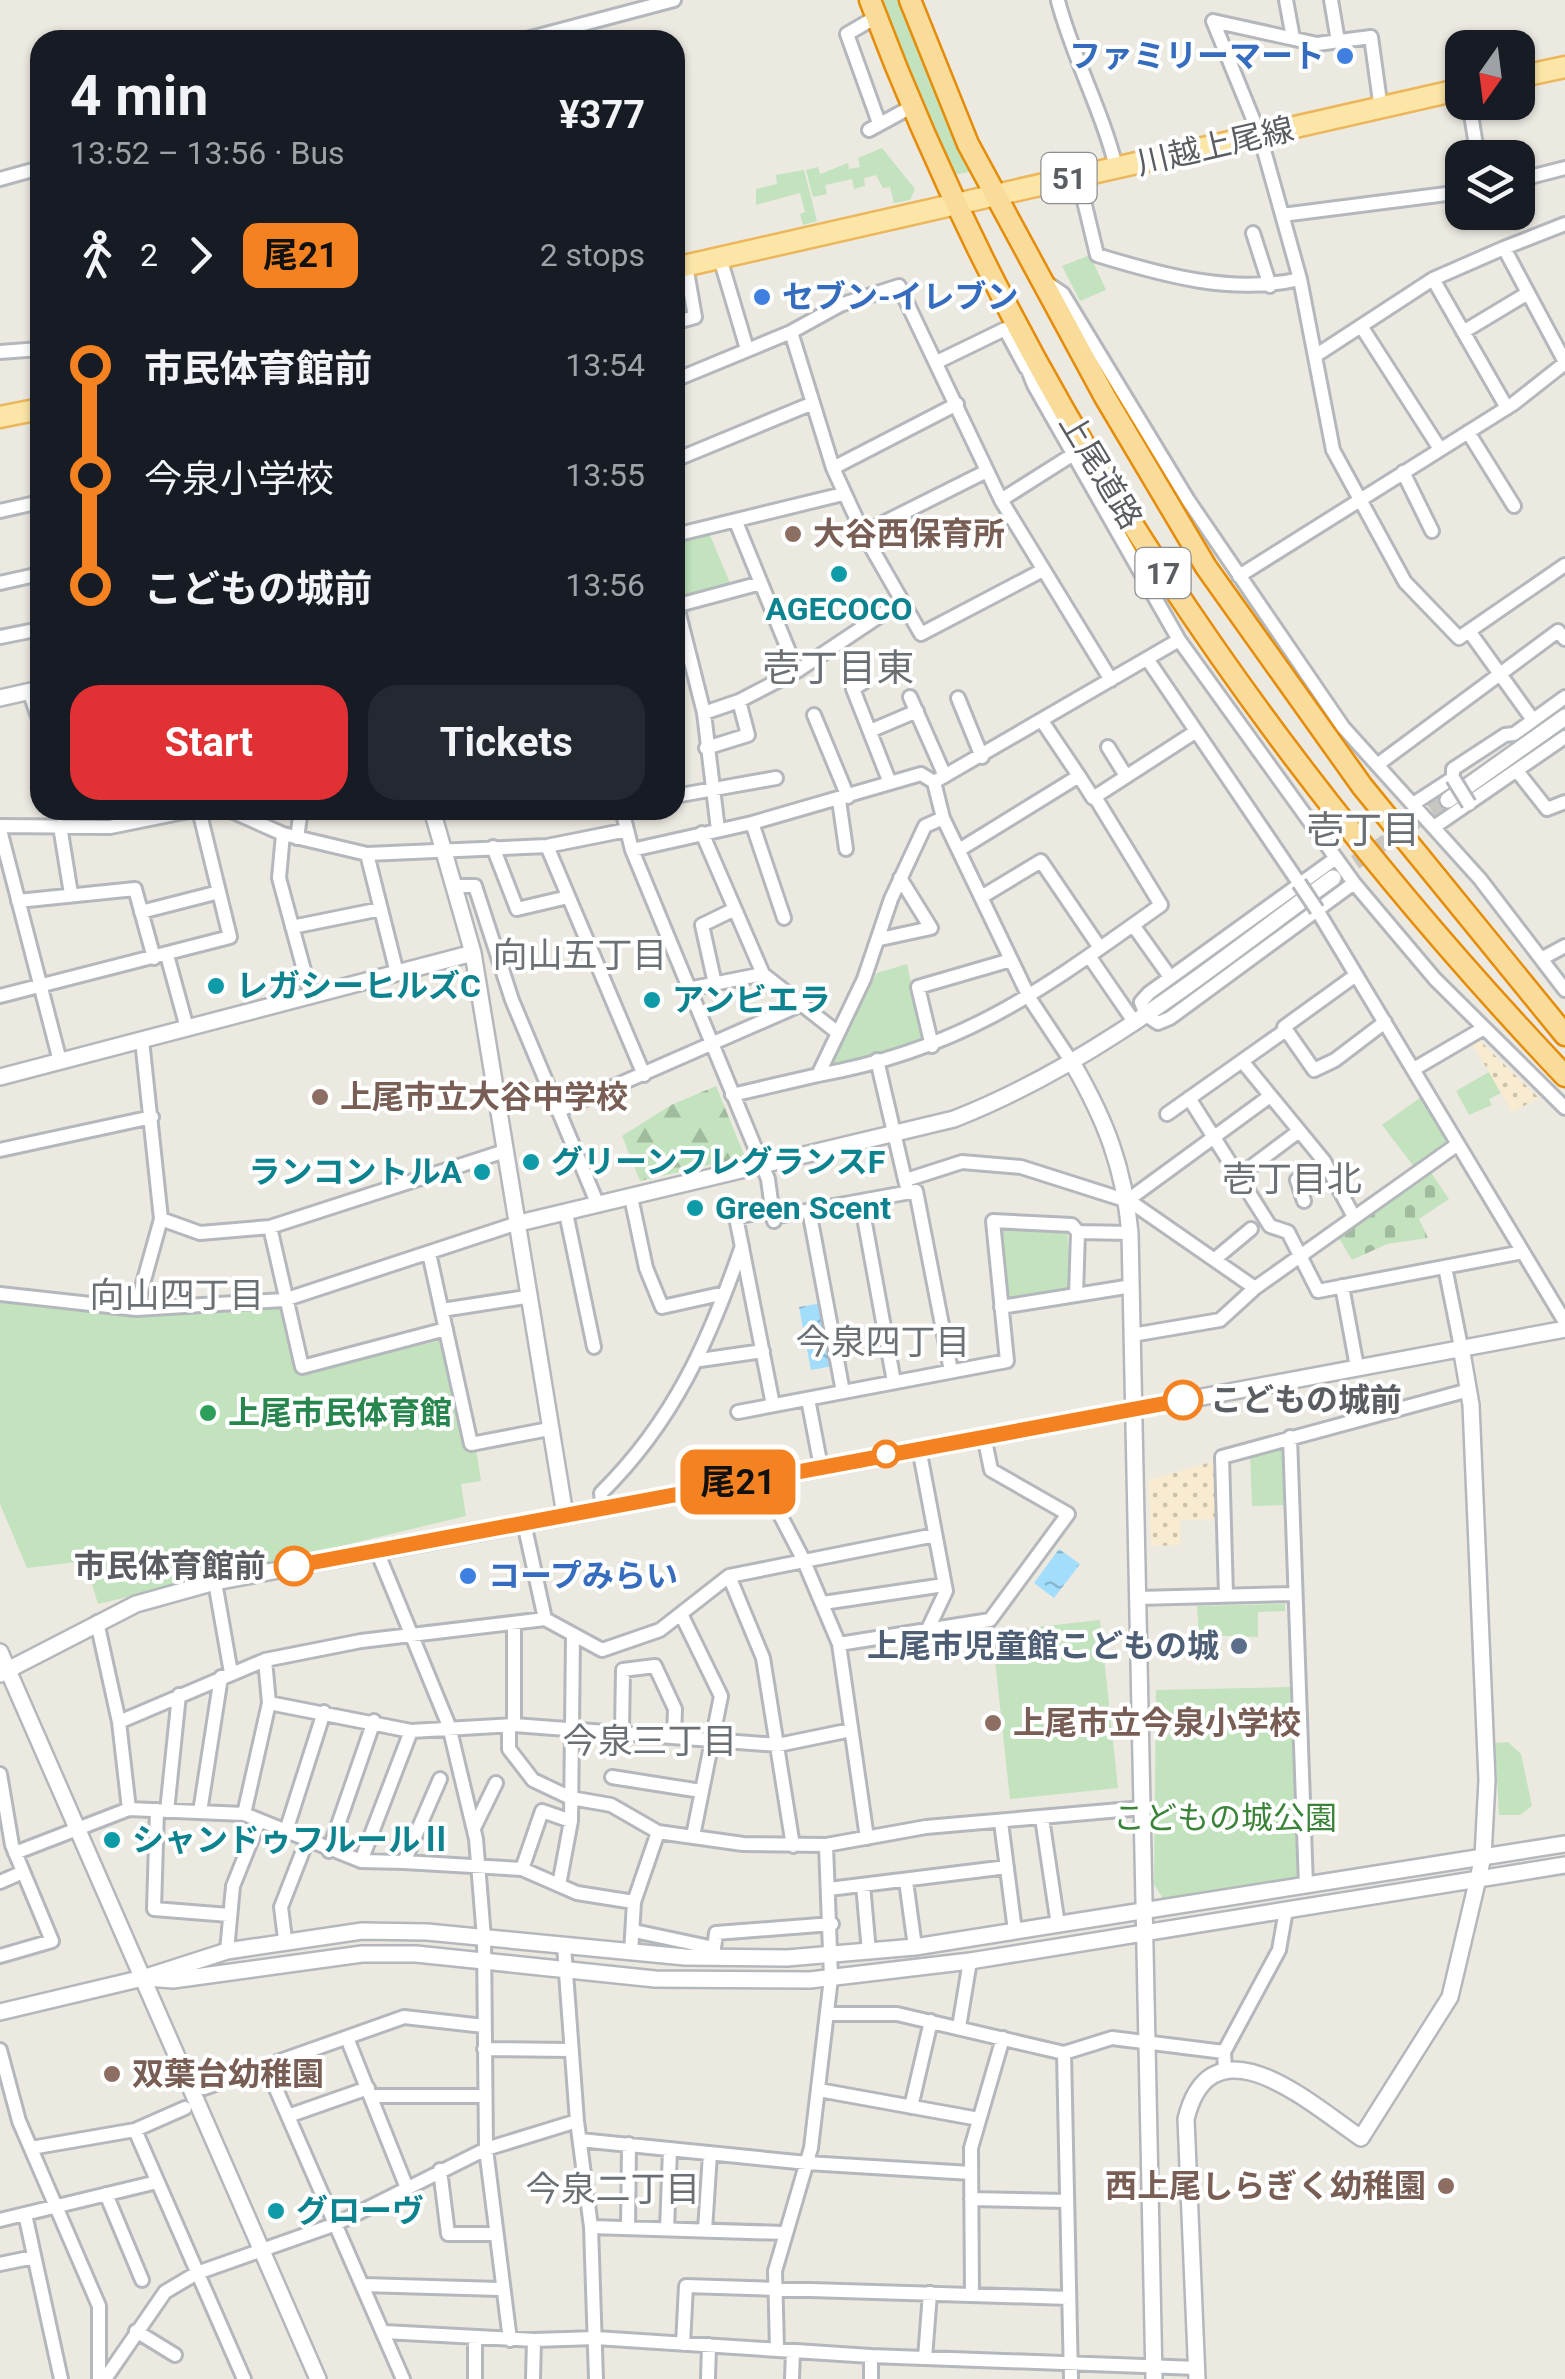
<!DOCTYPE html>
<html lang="en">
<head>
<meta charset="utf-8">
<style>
  :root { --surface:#171b24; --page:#242831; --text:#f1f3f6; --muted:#9ea1a6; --accent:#e23134 }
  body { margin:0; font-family:Roboto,"Noto Sans JP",sans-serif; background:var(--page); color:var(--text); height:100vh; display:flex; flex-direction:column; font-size:38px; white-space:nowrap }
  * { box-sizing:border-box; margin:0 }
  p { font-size:32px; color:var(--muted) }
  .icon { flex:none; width:55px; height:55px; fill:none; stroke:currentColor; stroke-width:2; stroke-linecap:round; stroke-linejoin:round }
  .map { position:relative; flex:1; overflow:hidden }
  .side { position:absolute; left:30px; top:30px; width:655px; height:790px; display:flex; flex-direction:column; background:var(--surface); border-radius:30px; box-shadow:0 2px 8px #0004 }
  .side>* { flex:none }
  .badge { padding:0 20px; border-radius:15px; font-size:35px; line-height:65px }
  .needle { width:65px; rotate:194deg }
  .tools { position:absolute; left:1445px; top:30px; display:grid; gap:20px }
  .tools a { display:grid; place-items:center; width:90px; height:90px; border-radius:20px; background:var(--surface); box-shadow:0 2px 8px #0004; font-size:50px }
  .map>.badge { position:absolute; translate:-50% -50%; box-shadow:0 0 0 5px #fff }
  .legs { display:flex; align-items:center; gap:15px; height:110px; padding:0 40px; font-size:32px }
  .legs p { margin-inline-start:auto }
  .summary { display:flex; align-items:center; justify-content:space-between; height:170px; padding:0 40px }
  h1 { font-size:55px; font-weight:700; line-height:75px }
  .primary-button { display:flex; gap:20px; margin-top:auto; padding:20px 40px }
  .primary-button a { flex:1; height:115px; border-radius:30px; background:var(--accent); color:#fff; font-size:40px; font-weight:700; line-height:115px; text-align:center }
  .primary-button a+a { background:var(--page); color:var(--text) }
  ul { padding:0 40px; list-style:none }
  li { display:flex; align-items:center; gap:35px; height:110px; font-size:38px }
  li i { display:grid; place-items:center; width:15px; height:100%; margin:0 12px; background:currentColor }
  li i::after { content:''; width:25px; height:25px; margin:-12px; border:8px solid; border-radius:50%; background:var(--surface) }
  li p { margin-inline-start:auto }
  li:first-child i { background:linear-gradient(#0000 50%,currentColor 0) }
  li:last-child i { background:linear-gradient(currentColor 50%,#0000 0) }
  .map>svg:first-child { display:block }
</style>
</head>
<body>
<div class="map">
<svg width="1565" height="2379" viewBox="0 0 1565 2379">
  <defs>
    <pattern id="forest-firs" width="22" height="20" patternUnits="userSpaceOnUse" patternTransform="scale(2.5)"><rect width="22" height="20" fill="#c2e3be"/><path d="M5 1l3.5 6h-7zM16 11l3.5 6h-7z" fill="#a1bb9e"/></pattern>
    <pattern id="sand-dots" width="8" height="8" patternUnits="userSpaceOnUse" patternTransform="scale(2.5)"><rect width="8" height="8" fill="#f8ebd0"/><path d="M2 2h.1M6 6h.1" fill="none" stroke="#ccc2ac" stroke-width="1.8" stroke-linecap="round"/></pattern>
    <pattern id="cemetery-stones" width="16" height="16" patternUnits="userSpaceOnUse" patternTransform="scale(2.5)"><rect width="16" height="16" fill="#c2e3be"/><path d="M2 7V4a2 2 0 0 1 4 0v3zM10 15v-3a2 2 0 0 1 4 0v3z" fill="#a1bb9e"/></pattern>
    <pattern id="water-ripples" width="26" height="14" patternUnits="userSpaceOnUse" patternTransform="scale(2.5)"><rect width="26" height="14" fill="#a2ddfc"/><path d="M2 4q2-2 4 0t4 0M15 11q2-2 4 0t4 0" fill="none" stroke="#87b6cf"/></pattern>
  </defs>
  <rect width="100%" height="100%" fill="#ece9e1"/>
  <path fill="#c2e3be" d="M878,0h26l65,172 -15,3 -9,-14z
    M882,148l33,41 -5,11 -16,3 -4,-16 -7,1 -7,-13 -12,3 1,8 -11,3 -2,-10 -27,6 2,9 -14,3 -7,-27 12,-3 2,7 28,-11 1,6 11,-2 -2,-9z
    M804,170l13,51 -14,4 -3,-11 5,-2 -5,-19 -44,12v-16l21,-5 -1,-9z
    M1090,255l16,35 -26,11 -18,-35z
    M709,533l23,55 -57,15v-62z
    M907,964l17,78 -94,27 -4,-5 51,-91z
    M1489,1072l12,21 -12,6 3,6 -23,10 -13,-24z
    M1421,1097l29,47 -35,24 -33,-43z
    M1003,1226l64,3 4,57 -4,6 -63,7 -5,-68z
    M0,1300l140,14 140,-10 20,68 143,-32 21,110 12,-2 5,33 -20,3 5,32 -368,88 -13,-43 -58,7 -27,-64z
    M1279,1445l4,3 2,57 -33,1 -2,-52z
    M1285,1604v7l-27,1v25l-59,-2 -2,-29z
    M1100,1620l18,168 -108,11 -18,-167z
    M1290,1687l8,193 -134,20 -10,-16 2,-194z
    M1508,1742l13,12 11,52 -12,9h-21l-4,-72z"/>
  <path fill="url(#forest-firs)" d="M716,1086l29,71 -105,24 -18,-45 49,-31z"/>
  <path fill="url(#sand-dots)" d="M1476,1037l63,61 -27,14 -41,-71z
    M1218,1460l2,59 -40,1v25l-29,1 -2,-66z"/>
  <path fill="url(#cemetery-stones)" d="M1428,1168l21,31 -30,20 9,19 -41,6 -35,16 -15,-25z"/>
  <path fill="url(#water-ripples)" d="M822,1303l11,63 -22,4 -12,-63z
    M1059,1549l21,15 -26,34 -20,-15z"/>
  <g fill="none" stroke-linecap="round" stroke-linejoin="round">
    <path stroke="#c8c6c1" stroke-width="15" stroke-dasharray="15 8" stroke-linecap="butt" d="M1336,875l112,-75"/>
    <g stroke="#b4b8bc" stroke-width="18">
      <path id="minor" d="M1286,0l7,38
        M1331,0l7,41
        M1058,1c15,57 44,109 58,166
        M876,17l-29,17 32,89
        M523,40l151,-40
        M1469,102l9,56
        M1381,109l-10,-72 -54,7 -104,-23 47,115 40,143 33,171 72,132 54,56 10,-7
        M869,130l44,-24
        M1078,176l19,79c65,20 136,40 203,24
        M0,179l40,-11
        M1518,180l47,-12
        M1282,215l180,-23
        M1253,233l17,53
        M1504,248l61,-24
        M720,258l27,91
        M1433,279l71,-31 61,114
        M1047,283l16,11 125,206 155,227 137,152 85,111
        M675,318l2,4 18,-5 -9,-51
        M1361,326l72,-47 74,129
        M791,332l42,136
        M1463,332l65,-39
        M1031,351l-3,19 6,15 145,255 175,243 81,96 130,129
        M0,352l40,-3
        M1315,356l46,-30 79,123
        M937,362l68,-33 21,39
        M675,380l116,-48 49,-27 59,-19 102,214 110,180
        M957,404l-124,64 30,65 58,101 122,-64
        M1468,432l46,74
        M675,460l138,-57
        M1403,472l29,59
        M1001,500l71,-45
        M0,511l40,-9
        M736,522l61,149 105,-70
        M863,533l124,-62
        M675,535l168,-41
        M1239,576l274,-172 52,-41
        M0,583l40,-9
        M675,606l86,-23
        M677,606l27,107 35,-12 58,-30
        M0,637l40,-8
        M1148,660l151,223
        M864,682l-11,7 37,94
        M29,691l11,31
        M910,697l35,79
        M958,698l24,59
        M704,713l14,117
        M814,715l34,82
        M1533,720l-64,-89 96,-66
        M1042,721l37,55
        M870,731l47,-20
        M1108,747l18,29
        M706,748l42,-13 -9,-34
        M1377,765l181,-134 7,8
        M1517,771l30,38 18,-7
        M934,782l245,-142
        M675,796l101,-18
        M839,800l7,49
        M1413,804l40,-26v-9l52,-34 9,-1 51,-37
        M229,810l54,24 84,20 180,-8 80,-16
        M622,810l10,40 136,329 5,38
        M943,818l87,181 43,65
        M752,823l32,95
        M0,826l110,1 84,-17
        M60,826l11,68
        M1434,827l131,-90
        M0,830l60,231
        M702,833l61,141
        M283,834l-4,44 32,118
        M297,838l4,-28
        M547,846l97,229
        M493,847l24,62 51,-12
        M632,850l120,-27 169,-49 13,8
        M959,850l120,-74 14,22 102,-66
        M367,854l30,119
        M1336,858l-187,135 -8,9 5,13 12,8 12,-5 184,-135
        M457,886h18l37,114 86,205
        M983,896l58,-35 59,87
        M18,901l117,-12 19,69
        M1317,910l248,412
        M141,912l78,-20
        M1133,925l37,52
        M292,927l89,-18
        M880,939l51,-11 -31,-50
        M167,955l20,73
        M1089,956l46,67
        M1541,959l24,-13
        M1356,975l-72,52 30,43 21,-10 50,-38
        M715,984l-13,-59 33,-16
        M688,989l75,-15 75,59
        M0,996l230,-59 -31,-127
        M932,1046l-14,-59 93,-27
        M877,1060l29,124
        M1242,1061l44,-31
        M1414,1069l70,-41
        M818,1075c147,-26 226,-87 343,-170l-66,-108
        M732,1095l86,-20 46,-96 27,-80 34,-73 18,-8 -9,-36
        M1189,1098l81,128 18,6 30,59 205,-39
        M558,1111l242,-106
        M1167,1114l75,-53 82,100 30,56
        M0,1150l152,-33
        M1239,1176l60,-45
        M906,1180l56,-18 59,5 110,35 124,86
        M631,1197l15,71 16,39 63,-14
        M861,1201l33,181
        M1304,1201l-7,-21 27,-19
        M1131,1202l1,-5 138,-101
        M773,1210l-37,7 37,188
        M809,1210l34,182
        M566,1213l28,134
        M161,1219l39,14 70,-6 235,-76
        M774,1221l-1,-4 143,-26 35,180
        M270,1227l32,140 144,-38
        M429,1253l42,191 78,-15
        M1215,1259l36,-30
        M1445,1267l16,80
        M1342,1286l15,81
        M0,1294l136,15 148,-9 231,-76
        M1076,1295l2,-63 52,1
        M1001,1307l131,-21
        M136,1309l25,-90 -19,-179
        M442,1310l84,-13
        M1132,1335l88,-15 35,-32 203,-144
        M700,1360l63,-9
        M808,1399l13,68
        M738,1412l269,-51 -14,-140 79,4 6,7
        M1290,1437l16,449
        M919,1448l27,143 -18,38
        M761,1478l42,81 36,85 28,194
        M603,1508l-2,-15c73,-72 108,-152 141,-247
        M524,1523l21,96
        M377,1551l72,175 27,113 8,99 2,211 24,191
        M729,1576l34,82 30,188
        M215,1582l16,91
        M1226,1595l-4,-138 247,-67
        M1138,1598l156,-4
        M823,1603l121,-18
        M681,1614l40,82 -28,140
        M97,1622l22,100 10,87
        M514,1625v100l264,20 73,-15
        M839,1644l151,-24 78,-106 -77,-44 -7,-34
        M269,1703l142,28 -50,130 43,1 36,-83
        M119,1722l146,-62 96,-19 184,-22 57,31 58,-20 69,-54 206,-41
        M509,1725v24l24,31 38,18 40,7 47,27 85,12 83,1 100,-18 217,-19
        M622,1730l1,-60 32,-4 20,43 -1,28
        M411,1731l103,-6
        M0,1774l12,71 40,96 -52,15
        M612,1777l89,14
        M157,1810l-3,99 75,6
        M167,1811l12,-116
        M200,1812l21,-135
        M244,1814l25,-111 -4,-43
        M1042,1818l16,107
        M1001,1822l14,109
        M474,1828l22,-45
        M286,1831l38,-119
        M329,1851l45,-130
        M15,1853l114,-44 115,5 117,47
        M404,1862l118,7 55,24 57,9
        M522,1869l20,-58 29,10
        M906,1881l9,66
        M0,1882l23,-10
        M559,1885l12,-64 2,-186
        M863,1885l6,67
        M829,1889l178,-22
        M634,1931l80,17 2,-15 116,-9
        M285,1939l-4,-32 25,-64
        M564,1946l13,175 14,106 5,152
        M227,1951l6,-65 26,-65
        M631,1953l3,-51 24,-70
        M827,2014h70l167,39 48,-15 112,14
        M959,2027l11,-66
        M347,2038l60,150
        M484,2049l86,1
        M0,2050l19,71 80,185v73
        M1064,2053l7,326
        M1225,2069l-1,-17 55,-102 7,-40
        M204,2088l62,-22
        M819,2090l160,29
        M372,2096h113
        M911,2107l20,-86
        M288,2116l80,-28
        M135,2130l109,249
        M580,2140l227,23 164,10
        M31,2148l104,-18 50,-22
        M440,2170l8,64h46
        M106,2194l36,86
        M971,2199l96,2
        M25,2214l36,165
        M0,2220l157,-38
        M591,2227l193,6
        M628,2228l1,-84
        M667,2229l3,-80
        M705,2230l5,-76
        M0,2264l34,-7
        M363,2285l137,4
        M972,2295l-1,-147 32,-110
        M136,2331l39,24
        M385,2332l149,8 62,-2 275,18 326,12
        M683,2344l3,-58 383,12
        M777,2349l-2,-78 36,-123 20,-170 -5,-133
        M925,2358l5,-65
        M105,2379l60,-87 32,-19 139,-49 150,-75 91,-28
        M403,2379l-137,-313 138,-49 80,9
        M475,2379v-41
        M533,2379l1,-39
        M708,2379l1,-34
        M792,2379l1,-28
        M871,2379v-23"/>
    </g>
    <g stroke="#b4b8bc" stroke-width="20">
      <path id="tertiary" d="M0,698l40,-9
        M1448,800l117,-83
        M432,810l41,143 92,562
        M1073,1064c33,57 51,104 57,169l24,1146
        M0,1077l473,-124
        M515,1224l439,-105c141,-55 257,-152 379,-241
        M0,1652l318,727
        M0,1674l136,-70 79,-22 1350,-253
        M147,1978l26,2 189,-26h54l239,25 155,1 160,-19 595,-96
        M0,2012l143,-34 84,-27 135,-20 65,1 258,25 102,1 128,-11 650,-103
        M1197,2379l-11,-260c26,-105 126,-14 175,19l89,-141 33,-140 4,-77 -16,-375 -10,-58"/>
    </g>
    <g stroke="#ecb65b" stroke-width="25">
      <path id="primary" d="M1518,77l47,-10
        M675,268l787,-179
        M0,417l40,-8"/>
    </g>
    <g stroke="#e58c08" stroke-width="25">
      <path id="trunk" d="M870,0c152,404 399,764 695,1076
        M910,0l58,144 137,253 101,170 156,219 203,249"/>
    </g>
    <use href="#minor" stroke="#fff" stroke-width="12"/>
    <use href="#tertiary" stroke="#fff" stroke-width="15"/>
    <use href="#primary" stroke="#fce6a7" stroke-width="20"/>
    <use href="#trunk" stroke="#fadc9a" stroke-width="20"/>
    <g stroke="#b4b8bc" stroke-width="18" stroke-linecap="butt">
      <path id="minor-bridge" d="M1453,778l16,26
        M1299,883l18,27"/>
    </g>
    <use href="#minor-bridge" stroke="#fff" stroke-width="12"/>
  </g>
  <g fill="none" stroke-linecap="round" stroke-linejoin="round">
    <g stroke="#fff" stroke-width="22">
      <path id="line-1" d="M294,1566l889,-166"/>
    </g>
    <use href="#line-1" stroke="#f58220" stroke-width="15"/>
  </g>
  <g fill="#3f7fe0" stroke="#fff" stroke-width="4">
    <circle cx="1345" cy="56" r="10"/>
    <circle cx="762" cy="297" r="10"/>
    <circle cx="468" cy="1576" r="10"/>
  </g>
  <g fill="#8d6e63" stroke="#fff" stroke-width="4">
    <circle cx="793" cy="534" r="10"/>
    <circle cx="320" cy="1097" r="10"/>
    <circle cx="993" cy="1723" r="10"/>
    <circle cx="112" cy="2074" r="10"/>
    <circle cx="1446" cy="2186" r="10"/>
  </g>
  <g fill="#0f9aa8" stroke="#fff" stroke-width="4">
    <circle cx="839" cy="574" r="10"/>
    <circle cx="216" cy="986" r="10"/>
    <circle cx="652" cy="1000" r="10"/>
    <circle cx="531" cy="1162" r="10"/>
    <circle cx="482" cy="1172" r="10"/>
    <circle cx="695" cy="1208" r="10"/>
    <circle cx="112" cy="1840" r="10"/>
    <circle cx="276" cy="2211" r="10"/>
  </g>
  <g fill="#fff" stroke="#f58220" stroke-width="5">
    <circle cx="1183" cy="1400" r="18"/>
    <circle cx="886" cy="1454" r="12"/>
    <circle cx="294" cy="1566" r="18"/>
  </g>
  <circle fill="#2e9e5b" stroke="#fff" stroke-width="4" cx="208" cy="1413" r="10"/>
  <circle fill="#5c6f8a" stroke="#fff" stroke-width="4" cx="1239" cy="1646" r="10"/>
  <g text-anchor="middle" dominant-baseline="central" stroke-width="8" stroke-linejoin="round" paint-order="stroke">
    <g fill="#fff" stroke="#8c8e91" stroke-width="2.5">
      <rect x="1041.5" y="153" width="55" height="50" rx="8"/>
      <rect x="1135.5" y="548" width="55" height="50" rx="8"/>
    </g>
    <g font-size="30" font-weight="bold" fill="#5a5e62">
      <text x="1069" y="178">51</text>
      <text x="1163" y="573">17</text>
    </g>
    <g font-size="32" font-weight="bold" fill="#366cbe" stroke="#fff" text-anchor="start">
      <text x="1325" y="56" text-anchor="end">ファミリーマート</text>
      <text x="782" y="297">セブン-イレブン</text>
      <text x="488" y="1576">コープみらい</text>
    </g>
    <g font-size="32" fill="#5a5e62" stroke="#fff">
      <text transform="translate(1215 146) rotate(-13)">川越上尾線</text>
      <text transform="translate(1101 471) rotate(59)">上尾道路</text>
    </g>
    <g font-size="32" font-weight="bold" fill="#785e54" stroke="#fff" text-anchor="start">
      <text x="813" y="534">大谷西保育所</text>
      <text x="340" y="1097">上尾市立大谷中学校</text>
      <text x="1013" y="1723">上尾市立今泉小学校</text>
      <text x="132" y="2074">双葉台幼稚園</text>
      <text x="1426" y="2186" text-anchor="end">西上尾しらぎく幼稚園</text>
    </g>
    <g font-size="32" font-weight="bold" fill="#0d838f" stroke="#fff" text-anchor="start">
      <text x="839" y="609" text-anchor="middle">AGECOCO</text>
      <text x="236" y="986">レガシーヒルズC</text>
      <text x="672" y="1000">アンビエラ</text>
      <text x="551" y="1162">グリーンフレグランスF</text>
      <text x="462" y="1172" text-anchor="end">ランコントルA</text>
      <text x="715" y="1208">Green Scent</text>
      <text x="132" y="1840">シャンドゥフルールⅡ</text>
      <text x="296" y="2211">グローヴ</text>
    </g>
    <g font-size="32" font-weight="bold" fill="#5a5e62" stroke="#fff" text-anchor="start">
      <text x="1210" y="1400">こどもの城前</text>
      <text x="266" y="1566" text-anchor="end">市民体育館前</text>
    </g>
    <g font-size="32" font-weight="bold" fill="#27864d" stroke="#fff" text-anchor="start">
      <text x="228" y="1413">上尾市民体育館</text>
    </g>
    <g font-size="32" font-weight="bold" fill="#4e5e75" stroke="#fff" text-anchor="end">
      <text x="1219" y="1646">上尾市児童館こどもの城</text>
    </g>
    <g font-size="32" fill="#3b8338" stroke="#fff">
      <text x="1225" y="1818">こどもの城公園</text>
    </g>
    <g font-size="35" fill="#6b7074" stroke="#fff">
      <text x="580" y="955">向山五丁目</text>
      <text x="1292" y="1179">壱丁目北</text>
      <text x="177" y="1295">向山四丁目</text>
      <text x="883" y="1342">今泉四丁目</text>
      <text x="650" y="1741">今泉三丁目</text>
      <text x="613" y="2189">今泉二丁目</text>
    </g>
    <g font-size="38" fill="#6b7074" stroke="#fff">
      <text x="838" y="668">壱丁目東</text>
      <text x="1363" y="830">壱丁目</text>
    </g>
  </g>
</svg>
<div class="tools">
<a><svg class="needle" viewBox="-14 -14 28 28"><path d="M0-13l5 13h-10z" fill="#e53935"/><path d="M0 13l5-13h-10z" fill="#9ea1a6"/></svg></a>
<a><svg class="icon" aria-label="layers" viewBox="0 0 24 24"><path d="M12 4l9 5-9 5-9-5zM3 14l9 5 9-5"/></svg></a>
</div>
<b class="badge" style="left:738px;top:1482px;background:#f58220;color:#111">尾21</b>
<section class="side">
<div class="summary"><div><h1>4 min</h1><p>13:52 – 13:56 · Bus</p></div><b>¥377</b></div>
<div class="legs"><svg class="icon" aria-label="walk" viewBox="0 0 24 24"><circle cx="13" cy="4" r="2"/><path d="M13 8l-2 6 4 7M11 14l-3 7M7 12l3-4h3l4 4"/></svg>2<svg class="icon" aria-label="forward" viewBox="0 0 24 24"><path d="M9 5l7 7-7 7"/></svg><b class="badge" style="background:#f58220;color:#111">尾21</b><p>2 stops</p></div>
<ul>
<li><i style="color:#f58220"></i><b>市民体育館前</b><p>13:54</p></li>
<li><i style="color:#f58220"></i><span>今泉小学校</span><p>13:55</p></li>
<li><i style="color:#f58220"></i><b>こどもの城前</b><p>13:56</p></li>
</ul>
<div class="primary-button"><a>Start</a><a>Tickets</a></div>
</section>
</div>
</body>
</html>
